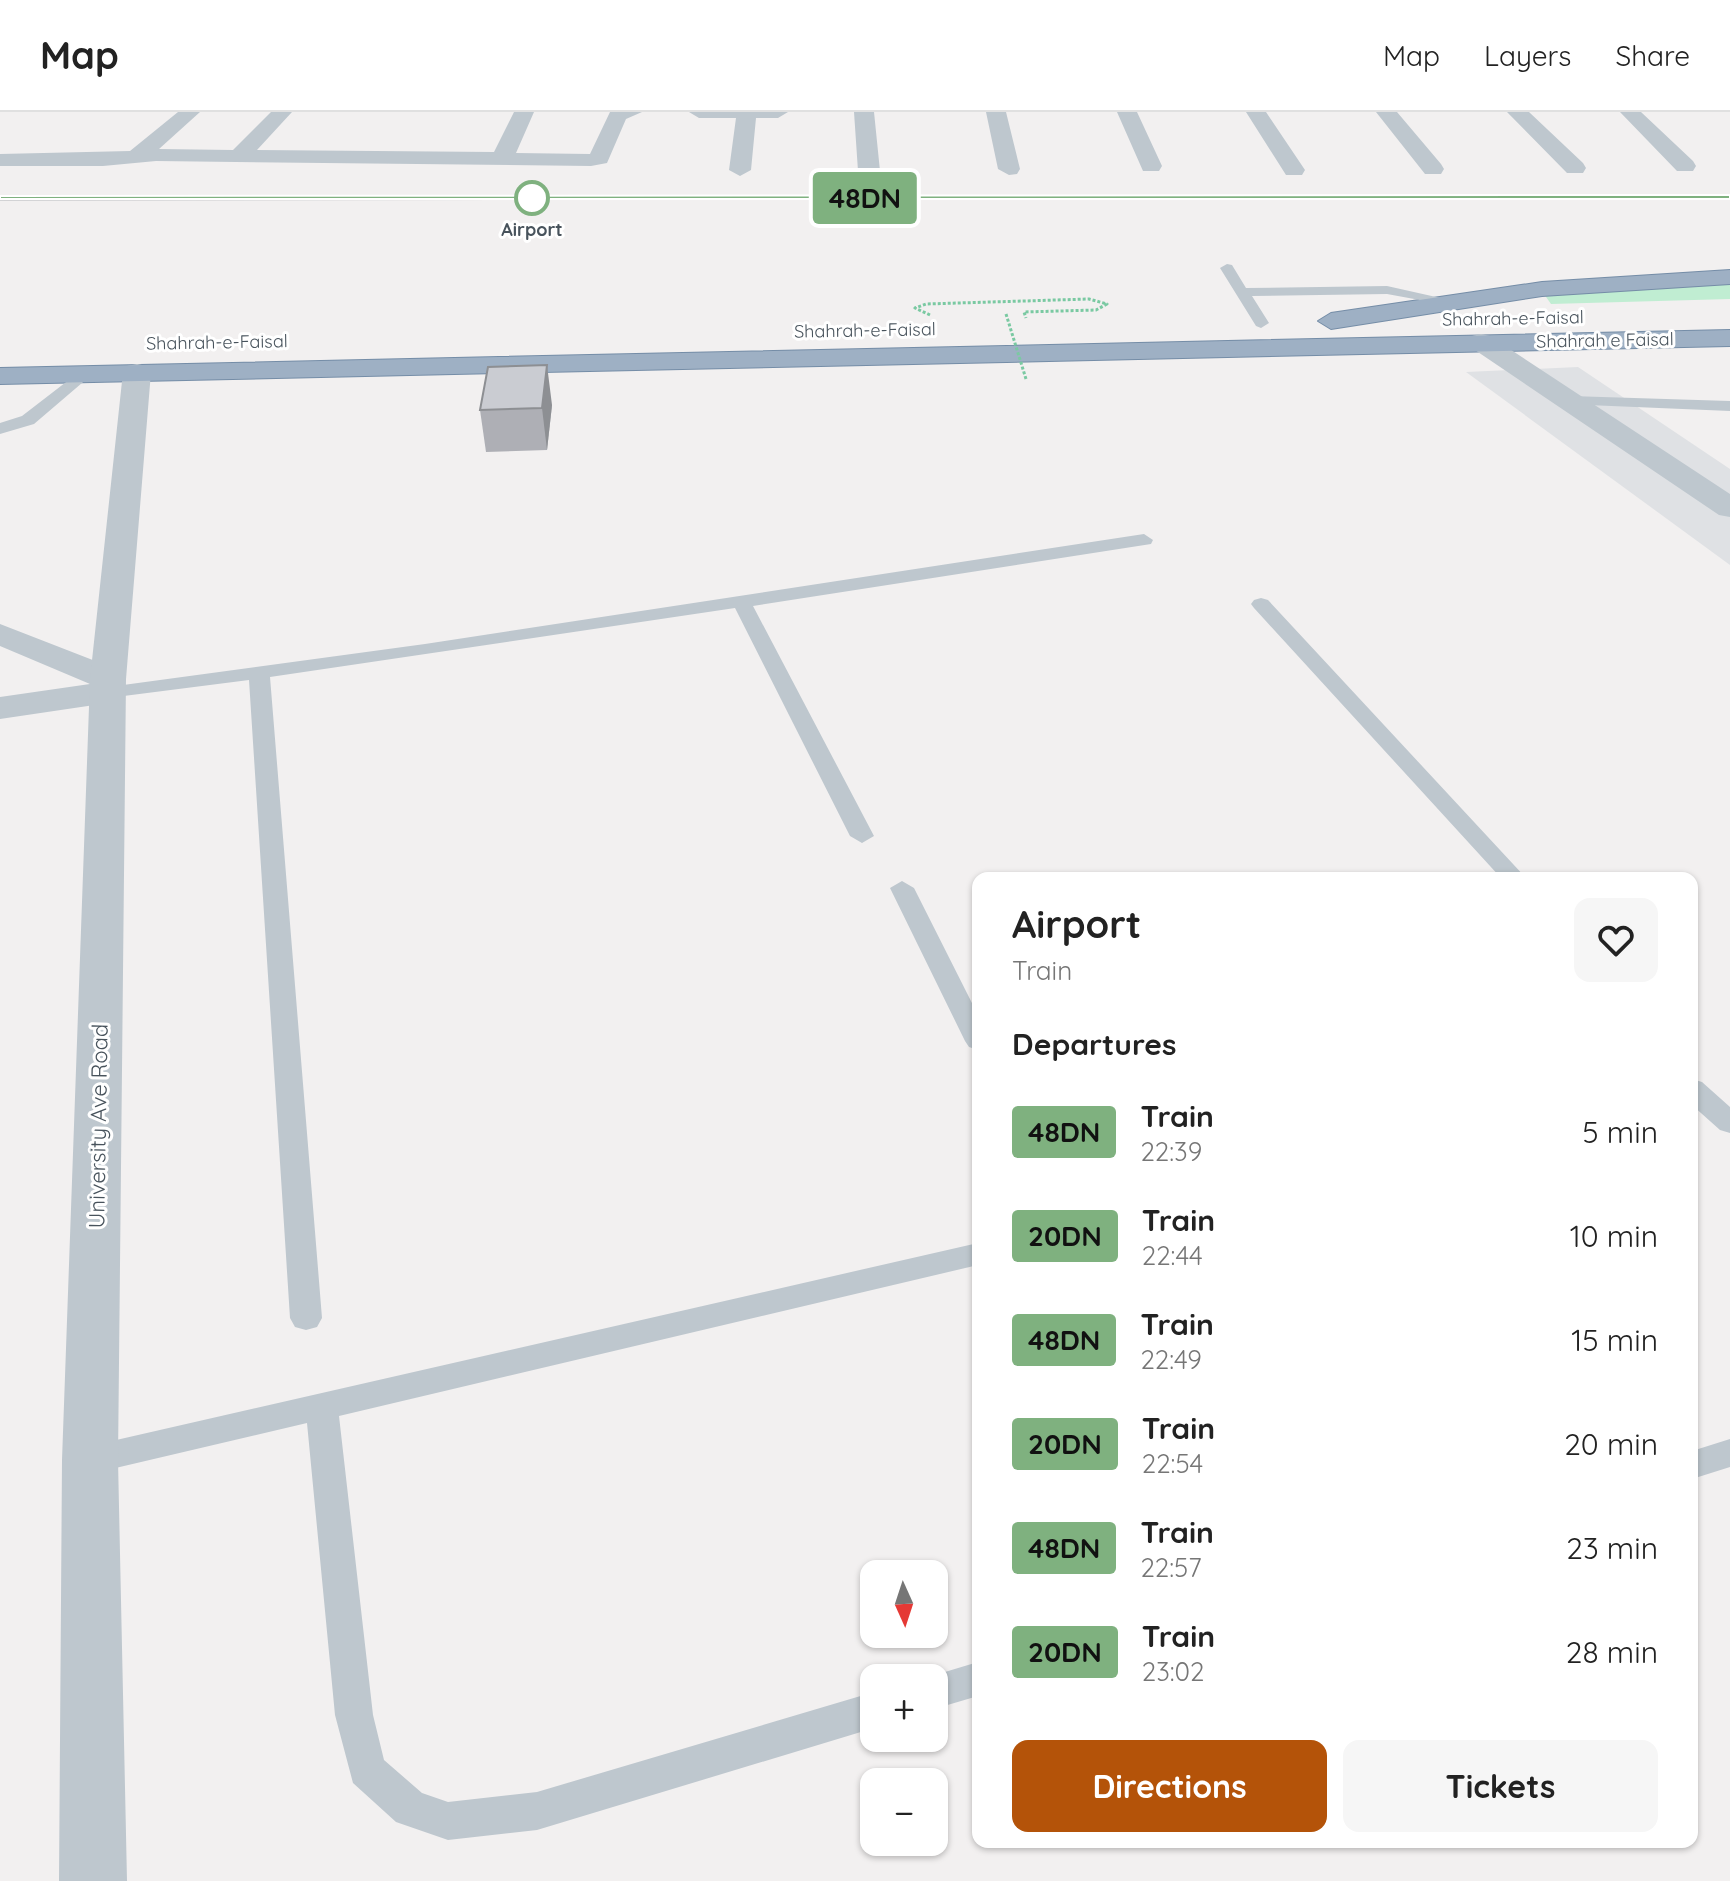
<!DOCTYPE html>
<html lang="en">
<head>
<meta charset="utf-8">
<style>
  :root { --surface:#fff; --page:#f6f6f6; --text:#222; --muted:#767676; --line:#e0e0e0; --accent:#b45309 }
  body { margin:0; font-family:Quicksand,sans-serif; background:var(--page); color:var(--text); height:100vh; display:flex; flex-direction:column; font-size:30px; white-space:nowrap }
  * { box-sizing:border-box; margin:0 }
  p { font-size:26px; color:var(--muted) }
  .icon { flex:none; width:44px; height:44px; fill:none; stroke:currentColor; stroke-width:2; stroke-linecap:round; stroke-linejoin:round }
  .map { position:relative; flex:1; overflow:hidden }
  .panel { position:absolute; left:972px; top:760px; width:726px; height:976px; display:flex; flex-direction:column; background:var(--surface); border-radius:16px; box-shadow:0 2px 6px #0004 }
  .panel>* { flex:none }
  .badge { padding:0 16px; border-radius:6px; font-size:28px; line-height:52px }
  .needle { width:52px; rotate:177deg }
  .controls { position:absolute; left:860px; top:1448px; display:grid; gap:16px }
  .controls a { display:grid; place-items:center; width:88px; height:88px; border-radius:16px; background:var(--surface); box-shadow:0 2px 6px #0004; font-size:40px }
  .map>.badge { position:absolute; translate:-50% -50%; box-shadow:0 0 0 4px #fff }
  h2 { padding:0 40px; font-size:30px; line-height:72px }
  .round { display:grid; place-items:center; flex:none; width:84px; height:84px; border-radius:16px; background:var(--page) }
  .overview { display:flex; align-items:center; justify-content:space-between; height:136px; padding:0 40px }
  h1 { font-size:38px; font-weight:800; line-height:60px }
  .cta { display:flex; gap:16px; margin-top:auto; padding:16px 40px }
  .cta a { flex:1; height:92px; border-radius:16px; background:var(--accent); color:#fff; font-size:32px; font-weight:800; line-height:92px; text-align:center }
  .cta a+a { background:var(--page); color:var(--text) }
  ul { padding:0; list-style:none }
  li { display:flex; align-items:center; gap:24px; height:104px; padding:0 40px }
  li div { flex:1 }
  li b { display:block; font-size:30px }
  li em { font-style:normal }
  li .badge { min-width:88px; font-weight:700; text-align:center }
  header { display:flex; align-items:center; gap:48px; box-sizing:border-box; height:112px; padding:0 40px; background:var(--surface); border-bottom:2px solid var(--line) }
  header strong { font-size:38px }
  nav { display:flex; gap:44px; margin-inline-start:auto; font-size:28px }
  .map>svg:first-child { display:block }
</style>
</head>
<body>
<header>
<strong>Map</strong>
<nav><a>Map</a><a>Layers</a><a>Share</a></nav>
</header>
<div class="map">
<svg width="1730" height="1769" viewBox="0 0 1730 1769">
  <rect width="100%" height="100%" fill="#f2f0f0"/>
  <path fill="#dfe1e4" d="M1578,255l152,102v96l-264,-193z"/>
  <path fill="#c0edd2" d="M1730,172v15l-179,5 -7,-10z"/>
  <g fill="none" stroke-linecap="round" stroke-linejoin="round">
    <g stroke="#758da7" stroke-width="2">
      <path id="trunk" d="M1730,158v14l-188,12 -211,33 -13,-8 13,-8 211,-31z
        M1730,218v16l-1730,38v-16z"/>
    </g>
    <path stroke="#7ac9a2" stroke-width="3" stroke-dasharray="3 2" stroke-linecap="butt" d="M930,203l-15,-7 11,-4 163,-5 18,5 -11,6 -72,2 2,6"/>
    <path fill="#bec7ce" fill-rule="evenodd" d="M1227,152l5,1 14,23 141,-2 67,15 -7,4 -60,-11 -135,2 17,27 -8,5 -5,-2 -36,-58z
      M83,257l8,5 -2,3 -55,47 -34,10v-11l22,-7z
      M1570,284l160,5v10l-166,-7 -2,-3z
      M1144,422l9,6 -2,4 -398,62 121,230 -12,7 -12,-7 -115,-228 -465,69 52,641 -5,9 -11,3 -11,-3 -5,-9 -41,-638 -141,18 -11,-6 4,-4 324,-44z
      M1261,486l7,2 258,278h-25l-247,-270 -3,-4 3,-4z
      M902,769l12,7 64,127v35l-9,-3 -4,-6 -75,-153z
      M1692,967l10,3 28,25v26l-10,-3 -28,-25z
      M978,1131v22l-639,151 34,299 11,45 38,33 26,9 89,-10 337,-100v36l-337,102 -89,10 -52,-18 -43,-39 -18,-68 -28,-292 -217,51 -12,-4 -5,-10 5,-10 12,-4z
      M1730,1327v28l-38,12v-28z
      M978,1550v34l-44,13v-31h-9z"/>
    <path fill="#bec7ce" fill-rule="evenodd" d="M178,0h22l-41,37 74,1 38,-38h21l-35,38 237,2 20,-40h20l-18,41 74,1 20,-42h32l-16,7 -19,44 -16,3 -435,-5 -53,5h-103v-12l130,-3z
      M689,0h99l-10,6h-22l-5,52 -11,6 -11,-6 7,-52h-37z
      M854,0h20l6,59 -3,5 -8,1 -11,-6z
      M986,0h20l14,57 -3,5 -8,1 -11,-6z
      M1117,0h20l25,54 -3,5h-16z
      M1246,0h20l39,58 -3,5h-16z
      M1376,0h21l44,52 3,5 -3,5h-16z
      M1507,0h22l54,51 3,5 -3,5h-16z
      M1620,0h21l52,49 3,5 -3,5h-16z
      M1481,222l9,2 240,158v23l-11,-2 -247,-167 -4,-6 4,-6z
      M0,512l121,47 5,8 -5,6 5,7 -5,8 -13,3 -108,16v-22l90,-13 -90,-38z"/>
    <path fill="#bec7ce" fill-rule="evenodd" d="M137,252l10,2 4,6 -25,307 -8,781 9,421h-68l3,-421 28,-781 33,-307 4,-6z"/>
    <use href="#trunk" fill="#9eb0c4" fill-rule="evenodd"/>
    <path stroke="#b2b5b9" stroke-width="3" d="M0,87l1730,-2"/>
    <path stroke="#7ac9a2" stroke-width="3" stroke-dasharray="3 2" stroke-linecap="butt" d="M1006,202l20,65"/>
  </g>
  <path fill="#aeafb5" d="M552,293l-5,45 -61,2 -6,-42z"/>
  <path fill="#8d8f93" d="M547,253l5,40 -5,45 -5,-42z"/>
  <path fill="#caccd2" stroke="#8d8f93" stroke-width="2" d="M547,253l-5,43 -62,2 8,-43z"/>
  <path fill="#7fb17f" stroke="#fff" stroke-width="2" d="M1730,83v4h-1730v-3z"/>
  <circle fill="#fff" stroke="#7fb17f" stroke-width="4" cx="532" cy="86" r="16"/>
  <g text-anchor="middle" dominant-baseline="central" stroke-width="6" stroke-linejoin="round" paint-order="stroke">
    <g font-size="18" font-weight="bold" fill="#48535c" stroke="#fff">
      <text x="532" y="117">Airport</text>
    </g>
    <g font-size="18" fill="#48535c" stroke="#fff">
      <text transform="translate(1513 206) rotate(-1)">Shahrah-e-Faisal</text>
      <text transform="translate(865 218) rotate(-1)">Shahrah-e-Faisal</text>
      <text transform="translate(1605 228) rotate(-1)">Shahrah e Faisal</text>
      <text transform="translate(217 230) rotate(-1)">Shahrah-e-Faisal</text>
    </g>
    <g font-size="22" fill="#48535c" stroke="#fff">
      <text transform="translate(98 1014) rotate(-89)">University Ave Road</text>
    </g>
  </g>
</svg>
<div class="controls">
<a><svg class="needle" viewBox="-14 -14 28 28"><path d="M0-13l5 13h-10z" fill="#e53935"/><path d="M0 13l5-13h-10z" fill="#767676"/></svg></a>
<a>+</a>
<a>−</a>
</div>
<b class="badge" style="left:865px;top:86px;background:#7fb17f;color:#111">48DN</b>
<section class="panel">
<div class="overview"><div><h1>Airport</h1><p>Train</p></div><a class="round"><svg class="icon" aria-label="heart" viewBox="0 0 24 24"><path d="M12 20l-8-8c-3-5 5-10 8-4 3-6 11-1 8 4z"/></svg></a></div>
<h2>Departures</h2>
<ul>
<li><span class="badge" style="background:#7fb17f;color:#111">48DN</span><div><b>Train</b><p>22:39</p></div><em>5 min</em></li>
<li><span class="badge" style="background:#7fb17f;color:#111">20DN</span><div><b>Train</b><p>22:44</p></div><em>10 min</em></li>
<li><span class="badge" style="background:#7fb17f;color:#111">48DN</span><div><b>Train</b><p>22:49</p></div><em>15 min</em></li>
<li><span class="badge" style="background:#7fb17f;color:#111">20DN</span><div><b>Train</b><p>22:54</p></div><em>20 min</em></li>
<li><span class="badge" style="background:#7fb17f;color:#111">48DN</span><div><b>Train</b><p>22:57</p></div><em>23 min</em></li>
<li><span class="badge" style="background:#7fb17f;color:#111">20DN</span><div><b>Train</b><p>23:02</p></div><em>28 min</em></li>
</ul>
<div class="cta"><a>Directions</a><a>Tickets</a></div>
</section>
</div>
</body>
</html>
